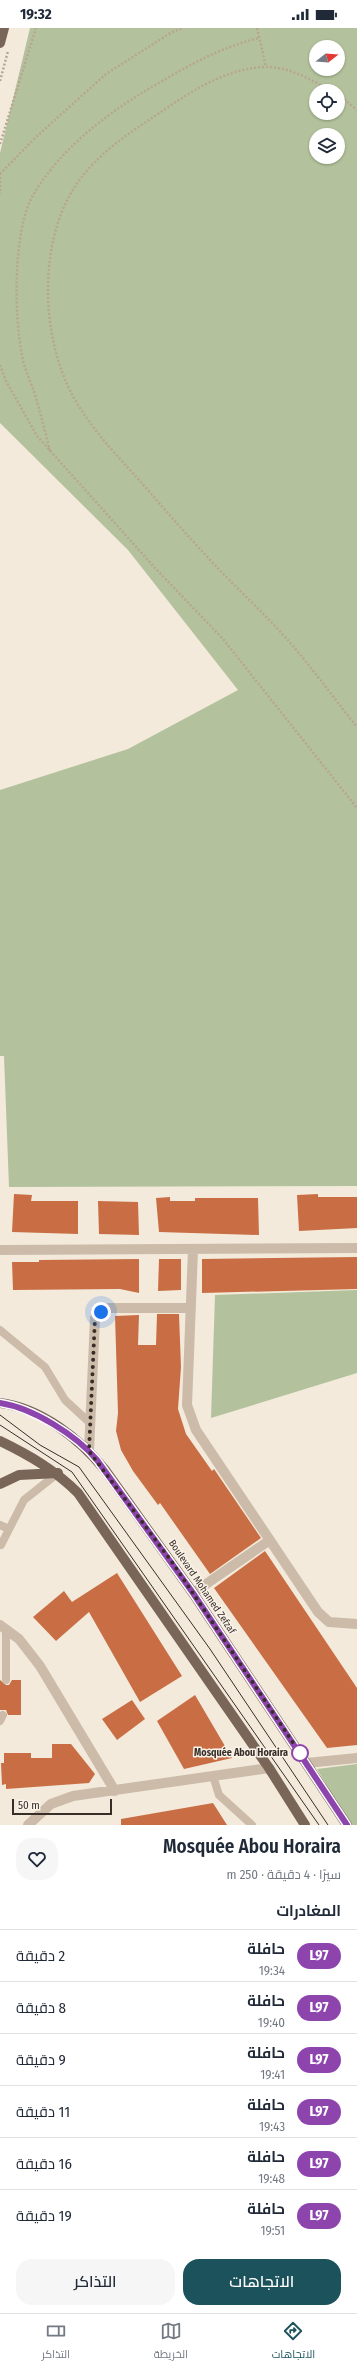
<!DOCTYPE html>
<html lang="ar">
<head>
<meta charset="utf-8">
<style>
  :root { --surface:#fff; --page:#f6f6f7; --text:#1f2937; --muted:#747a83; --line:#e0e1e3; --accent:#1c525b }
  body { margin:0; font-family:"Fira Sans Condensed",Cairo,sans-serif; background:var(--page); color:var(--text); direction:rtl; height:100vh; display:flex; flex-direction:column; font-size:15px; white-space:nowrap }
  * { box-sizing:border-box; margin:0 }
  p { font-size:13px; color:var(--muted) }
  .icon { flex:none; width:22px; height:22px; fill:none; stroke:currentColor; stroke-width:2; stroke-linecap:round; stroke-linejoin:round }
  .map { position:relative; height:1797px; overflow:hidden; direction:ltr }
  .drawer { display:flex; flex-direction:column; background:var(--surface); flex:1 }
  .drawer>* { flex:none }
  .badge { padding:0 8px; border-radius:13px; font-size:14px; line-height:26px }
  .needle { width:26px; rotate:73deg }
  .tools { position:absolute; left:309px; top:12px; display:grid; gap:8px }
  .tools a { display:grid; place-items:center; width:36px; height:36px; border-radius:50%; background:var(--surface); box-shadow:0 1px 3px #0004; font-size:20px }
  .scale { position:absolute; left:12px; bottom:10px; width:100px; box-sizing:border-box; padding-left:4px; border:2px solid #382e28; border-top:0; font-size:11px; line-height:14px; white-space:nowrap; color:#382e28; -webkit-text-stroke:3px #faf3e9; paint-order:stroke }
  .you { position:absolute; width:20px; height:20px; margin:-10px; border:3px solid #fff; border-radius:50%; background:#1a73e8; box-shadow:0 0 0 6px #1a73e833 }
  .map>.badge { position:absolute; translate:-50% -50%; box-shadow:0 0 0 2px #fff }
  h2 { padding:0 16px; font-size:15px; line-height:36px }
  .round { display:grid; place-items:center; flex:none; width:42px; height:42px; border-radius:16px; background:var(--page) }
  .headline { display:flex; align-items:center; justify-content:space-between; height:68px; padding:0 16px }
  h1 { font-size:19px; font-weight:600; line-height:30px }
  .primary-button { display:flex; gap:8px; margin-top:auto; padding:8px 16px }
  .primary-button a { flex:1; height:46px; border-radius:16px; background:var(--accent); color:#fff; font-size:16px; font-weight:600; line-height:46px; text-align:center }
  .primary-button a+a { background:var(--page); color:var(--text) }
  ul { padding:0; list-style:none }
  li { display:flex; align-items:center; gap:12px; height:52px; padding:0 16px; border-top:1px solid var(--line) }
  li div { flex:1 }
  li b { display:block; font-size:15px }
  li em { font-style:normal }
  li .badge { min-width:44px; font-weight:700; text-align:center }
  .status { display:flex; justify-content:space-between; align-items:center; height:28px; padding:0 20px; background:var(--surface); direction:ltr }
  .status svg { height:11px; fill:currentColor }
  .menu { display:flex; justify-content:space-around; align-items:center; height:56px; border-top:1px solid var(--line); background:var(--surface); font-size:11px; color:var(--muted) }
  .menu a { display:grid; justify-items:center; gap:2px }
  .menu .selected { color:var(--accent) }
  .map>svg:first-child { display:block }
</style>
</head>
<body>
<div class="status"><b>19:32</b><svg viewBox="0 0 49 12"><path d="M0 12V9h3v3zM5 12V6h3v6zM10 12V3h3v9zM15 12V0h3v12zM26 1h20v11H26zM47 4h2v5h-2z"/></svg></div>
<div class="map">
<svg width="357" height="1797" viewBox="0 0 357 1797">
  <rect width="100%" height="100%" fill="#f3eadc"/>
  <path fill="#b3c29c" fill-rule="evenodd" d="M30,0h327v1158l-348,1 -5,-131h-4v-266l128,-41 110,-59 -110,-140 -128,-127v-270zM316,19h22v22h-22zM316,63h22v22h-22zM316,107h22v22h-22z
    M357,1262v83l-146,45 4,-123z
    M357,1736v61h-7l-33,-56z"/>
  <path fill="#c96e44" d="M14,1166l18,1 -1,6h47v33l-66,-2z
    M318,1166v3h39v31l-58,3 -2,-36z
    M170,1169v4h25v-3h63l1,37 -100,-3 -3,-34z
    M98,1173l40,1 1,33 -40,-1z
    M357,1229v32l-155,4v-34z
    M139,1231v34l-19,-4 -107,1 -1,-28h27v-2z
    M159,1231h22v31l-23,1z
    M157,1286h22l2,53 -3,42 8,25 26,37 2,-2 47,69 -51,36 -50,-71 -2,2 -25,-34 -12,-21 -5,-19 2,-18 -3,-97 24,-1 -1,30h18z
    M265,1523l92,137v57l-30,3 -113,-160z
    M117,1545l65,103 -42,26 -51,-90 -33,29 -23,-24 31,-26 8,11z
    M0,1652l6,5h3l3,-5h9v35h-13l-2,-5h-6z
    M195,1667l37,63 -48,11 -27,-48z
    M132,1672l13,19 -28,21 -15,-21z
    M52,1716h19l24,30 -6,9 -83,6v-5l-4,1 -1,-22h3v-10h27v5h21z
    M213,1775l14,22h-106v-6z"/>
  <g fill="none" stroke-linecap="round" stroke-linejoin="round">
    <path stroke="#b7a592" stroke-width="2.5" stroke-dasharray="2 2" stroke-linecap="butt" d="M257,0l9,39
      M0,53l8,-30
      M331,63c-19,-11 -43,-25 -67,-24 -42,2 -78,28 -112,51 -29,19 -59,40 -78,70 -38,60 -33,161 6,220 17,27 40,51 61,74 23,27 46,53 70,79 24,26 51,50 74,76 25,28 48,60 72,90
      M338,66l19,16
      M0,116l36,-116
      M0,145v21
      M0,146l36,-37 70,-63 66,-42 11,-4
      M0,337l6,16 31,55 118,132 68,71 134,169
      M50,423c-5,-19 -9,-37 -15,-56 -4,-13 -11,-26 -13,-40 -8,-39 -9,-122 10,-158 24,-42 65,-76 105,-101 38,-23 79,-48 122,-58"/>
    <path stroke="#cbbba8" stroke-width="8" d="M0,1302l45,37 20,33 25,23
      M0,1497l9,4
      M1,1517l23,-45 34,-27
      M6,1652v-51
      M0,1693l3,-6
      M213,1748l6,19 33,30"/>
    <path stroke="#cbbba8" stroke-width="10" d="M0,1222l357,-2
      M193,1222l-6,155 9,25 122,182 11,10 28,2
      M89,1423l6,-133 14,-10h81
      M193,1565l77,-53
      M0,1597l19,14 21,27 75,125
      M307,1735l50,-5
      M28,1797l23,-21 22,-8 196,-28"/>
    <path stroke="#7a6659" stroke-width="10" d="M0,15l4,-15
      M0,1375c41,5 80,36 105,67l88,123 154,232
      M0,1413c29,14 55,29 78,52l191,275 36,57
      M0,1456l19,-9 39,-2"/>
    <path stroke="#382e28" stroke-width="1" d="M0,1387l40,30 39,22 131,182 118,176
      M0,1397l72,47 247,353"/>
  </g>
  <g fill="none" stroke-linecap="round" stroke-linejoin="round">
    <g stroke="#fff" stroke-width="9">
      <path id="line" d="M0,1375c33,5 76,32 97,57l96,133 154,232"/>
    </g>
    <use href="#line" stroke="#8e44ad" stroke-width="6"/>
    <path stroke="#382e28" stroke-width="4" stroke-dasharray="0 7.2" d="M101,1284l-6,6 -6,133 83,111 128,191"/>
  </g>
  <circle fill="#fff" stroke="#8e44ad" stroke-width="2" cx="300" cy="1725" r="8"/>
  <g text-anchor="middle" dominant-baseline="central" stroke-width="3" stroke-linejoin="round" paint-order="stroke">
    <g font-size="10" fill="#382e28" stroke="#faf3e9">
      <text transform="translate(202 1559) rotate(56)">Boulevard Mohamed Zefzaf</text>
    </g>
    <g font-size="10" font-weight="bold" fill="#382e28" stroke="#faf3e9" text-anchor="end">
      <text x="288" y="1725">Mosquée Abou Horaira</text>
    </g>
  </g>
</svg>
<div class="tools">
<a><svg class="needle" viewBox="-14 -14 28 28"><path d="M0-13l5 13h-10z" fill="#e53935"/><path d="M0 13l5-13h-10z" fill="#747a83"/></svg></a>
<a><svg class="icon" aria-label="locate" viewBox="0 0 24 24"><circle cx="12" cy="12" r="6"/><path d="M12 2v4M12 18v4M2 12h4M18 12h4"/></svg></a>
<a><svg class="icon" aria-label="layers" viewBox="0 0 24 24"><path d="M12 4l9 5-9 5-9-5zM3 14l9 5 9-5"/></svg></a>
</div>
<div class="scale">50 m</div>
<div class="you" style="left:101px;top:1284px"></div>
</div>
<section class="drawer">
<div class="headline"><div><h1>Mosquée Abou Horaira</h1><p>سيرًا · 4 دقيقة · 250 m</p></div><a class="round"><svg class="icon" aria-label="heart" viewBox="0 0 24 24"><path d="M12 20l-8-8c-3-5 5-10 8-4 3-6 11-1 8 4z"/></svg></a></div>
<h2>المغادرات</h2>
<ul>
<li><span class="badge" style="background:#8e44ad;color:#fff">L97</span><div><b>حافلة</b><p>19:34</p></div><em>2 دقيقة</em></li>
<li><span class="badge" style="background:#8e44ad;color:#fff">L97</span><div><b>حافلة</b><p>19:40</p></div><em>8 دقيقة</em></li>
<li><span class="badge" style="background:#8e44ad;color:#fff">L97</span><div><b>حافلة</b><p>19:41</p></div><em>9 دقيقة</em></li>
<li><span class="badge" style="background:#8e44ad;color:#fff">L97</span><div><b>حافلة</b><p>19:43</p></div><em>11 دقيقة</em></li>
<li><span class="badge" style="background:#8e44ad;color:#fff">L97</span><div><b>حافلة</b><p>19:48</p></div><em>16 دقيقة</em></li>
<li><span class="badge" style="background:#8e44ad;color:#fff">L97</span><div><b>حافلة</b><p>19:51</p></div><em>19 دقيقة</em></li>
</ul>
<div class="primary-button"><a>الاتجاهات</a><a>التذاكر</a></div>
</section>
<nav class="menu">
<a class="selected"><svg class="icon" aria-label="directions" viewBox="0 0 24 24"><path d="M12 3l9 9-9 9-9-9zM9 14v-3h6M13 9l2 2-2 2"/></svg>الاتجاهات</a>
<a><svg class="icon" aria-label="map" viewBox="0 0 24 24"><path d="M3 6l6-2 6 2 6-2v14l-6 2-6-2-6 2zM9 4v14M15 6v14"/></svg>الخريطة</a>
<a><svg class="icon" aria-label="tickets" viewBox="0 0 24 24"><path d="M3 7h18v10H3zM15 7v10"/></svg>التذاكر</a>
</nav>
</body>
</html>
